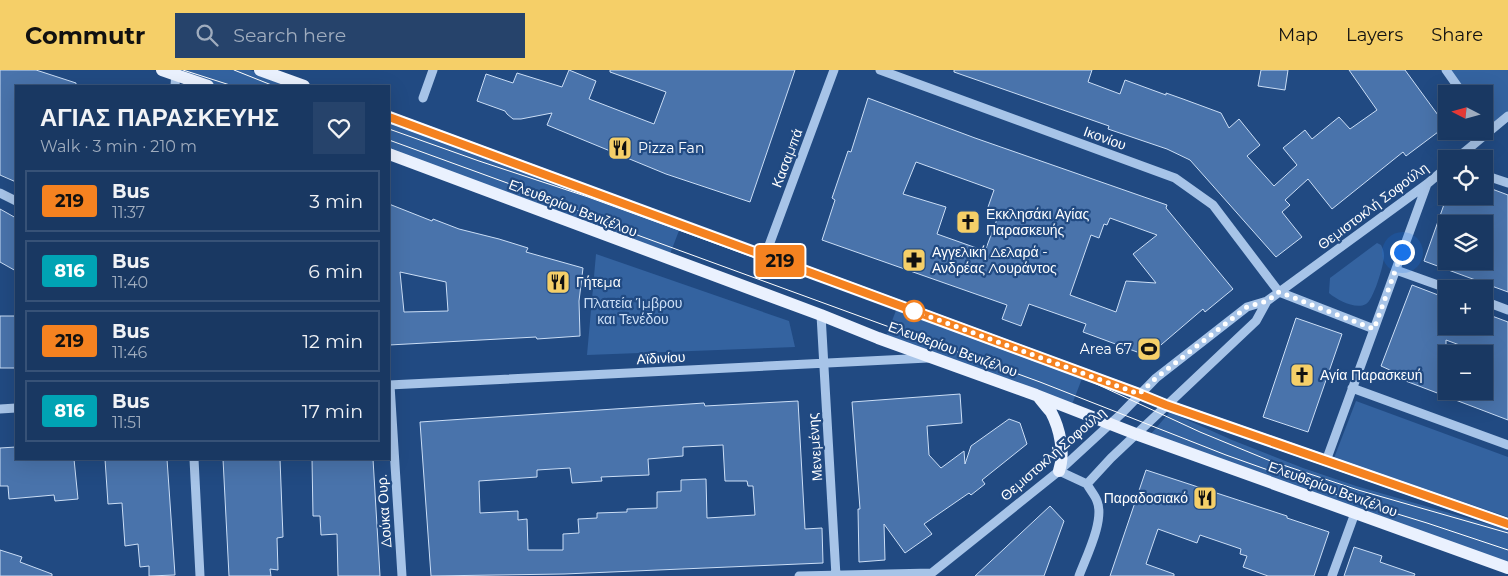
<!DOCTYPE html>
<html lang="en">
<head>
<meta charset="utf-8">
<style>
  :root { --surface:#193862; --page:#26436b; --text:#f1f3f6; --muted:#9facbe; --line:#375277; --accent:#f5cf68 }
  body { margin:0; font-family:Montserrat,sans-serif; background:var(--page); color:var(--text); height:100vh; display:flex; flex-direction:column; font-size:19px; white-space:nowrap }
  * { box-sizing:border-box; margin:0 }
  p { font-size:16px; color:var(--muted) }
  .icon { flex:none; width:28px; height:28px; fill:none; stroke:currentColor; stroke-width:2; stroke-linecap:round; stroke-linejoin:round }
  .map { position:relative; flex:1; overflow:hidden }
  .sheet { position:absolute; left:15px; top:15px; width:375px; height:375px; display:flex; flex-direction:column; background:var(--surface); border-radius:0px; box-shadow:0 5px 20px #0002,0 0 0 1px var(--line) }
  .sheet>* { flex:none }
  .badge { padding:0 10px; border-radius:4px; font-size:18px; line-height:32px }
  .needle { width:32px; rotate:276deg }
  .tools { position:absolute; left:1438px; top:15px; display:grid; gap:10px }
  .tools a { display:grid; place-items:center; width:55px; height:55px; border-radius:0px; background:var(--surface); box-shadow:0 5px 20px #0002,0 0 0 1px var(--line); font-size:25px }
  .you { position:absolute; width:25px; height:25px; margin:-12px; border:4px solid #fff; border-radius:50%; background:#1a73e8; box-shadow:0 0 0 8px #1a73e833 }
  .map>.badge { position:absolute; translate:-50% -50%; box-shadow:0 0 0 2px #fff }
  .round { display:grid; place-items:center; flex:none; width:52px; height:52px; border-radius:0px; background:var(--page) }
  .overview { display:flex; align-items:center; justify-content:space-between; height:85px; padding:0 25px }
  h1 { font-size:24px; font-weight:800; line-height:38px }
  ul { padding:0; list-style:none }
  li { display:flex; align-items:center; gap:15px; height:62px; margin:0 10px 8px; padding:0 15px; border:2px solid var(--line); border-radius:0px }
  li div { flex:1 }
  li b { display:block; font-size:19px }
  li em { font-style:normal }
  li .badge { min-width:55px; font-weight:700; text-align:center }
  header { display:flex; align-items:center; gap:30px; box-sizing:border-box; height:70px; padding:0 25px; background:var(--accent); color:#111 }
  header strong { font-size:24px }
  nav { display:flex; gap:28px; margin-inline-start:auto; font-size:18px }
  .search { width:350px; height:45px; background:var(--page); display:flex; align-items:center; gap:12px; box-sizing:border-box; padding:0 18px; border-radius:0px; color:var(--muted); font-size:19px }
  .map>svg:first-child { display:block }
</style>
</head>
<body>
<header>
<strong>Commutr</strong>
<div class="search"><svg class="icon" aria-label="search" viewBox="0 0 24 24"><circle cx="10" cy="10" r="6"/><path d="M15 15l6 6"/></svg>Search here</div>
<nav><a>Map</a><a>Layers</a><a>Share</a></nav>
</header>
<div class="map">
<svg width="1508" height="506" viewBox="0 0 1508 506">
  <rect width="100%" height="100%" fill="#214a82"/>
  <path fill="#3463a0" d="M180,0h70l45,16h-79l-35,-13z
    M1446,0h62v46l-19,14 -5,-8v-28h-21z
    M389,51l291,107 -10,26 -281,-103z
    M1377,173l4,2c2,4 3,7 3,11 0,9 -11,45 -18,48 -10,6 -29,-4 -37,-11l1,-15z
    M596,184l193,67 6,26 -208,8z
    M897,238l186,68 -12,31 -185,-71z
    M1356,331l152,56v60l-174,-59z
    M1169,343l5,1 58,26 71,28 53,18 152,44v35l-358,-130z"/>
  <path fill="#4973ab" stroke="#cbdef6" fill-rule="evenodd" d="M0,0h36l40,13v3h-60v96l-16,-7z
    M569,0l27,11 -7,18 65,25 12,-32 -56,-20v-2h185l-45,132 -84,-28 -119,-49 5,-12 -31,6h-8l-6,-5 -2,-3 -28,-10 9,-27 27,9 4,-10 45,14z
    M954,0h138l-4,12 32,12 5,-14 41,15v-2l17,6 38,14 8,15 10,-9 21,26 -13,11 27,30 23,-21 -14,-17 22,-18 7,9 27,-22 11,12 27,-19 -28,-40h56l41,56 -40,30 -3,-4 -71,57 -24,-30 -23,21 5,5 -8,7 20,25 -26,20 -86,-97 -23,-11 -59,-20 1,-3 -155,-54z
    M1261,0h27l-3,20 -27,-4z
    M868,28l107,40 192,67 -1,3 67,81 -28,23 -2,-3 -55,47 -65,-24 3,-8 -57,-20 -8,22 -19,-7 5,-14 -185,-65 13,-40 -3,-2 16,-47 3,1zM916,92l78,28 -7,20 12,4 -14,37 -48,-17 9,-27 -43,-13zM1110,148l47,17 -24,19 23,29 -30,-2 -10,31 -46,-17 21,-60 8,3 5,-14 3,1z
    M1484,116l24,9v97l-84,-31 23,-65h37zM1446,154h38v37h-38z
    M389,134l43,17 1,-2 26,10 40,10 29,9 -2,4 57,16 -4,33 1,35 -43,3 -1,-2 -147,8zM400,202l46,10 2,29 -44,1z
    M0,139l16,9v53l-16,-9z
    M1412,215l34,13v28h38v-13l24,9v98l-118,-45 2,-4 -11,-5zM1446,270l38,14v37h-38z
    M0,246h16v52h-16z
    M1296,248l46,16 -34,98 -45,-15z
    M960,324l2,29 -35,3 2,29 12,13 23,-17 1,13 6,-18 38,-27 11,4 7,21 -45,36 3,4 -14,11 -2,-2 -45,31 8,10 -27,19 -21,-29 1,36 -26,2 -1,-53h2l-8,-107z
    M798,331l7,128 17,-1 1,35 -259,11 -133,2 -11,-154 284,-19 1,3zM723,375l2,36h22l1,5h5l2,29 -48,3 -1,-39 -25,1v11l-24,1v16l-30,1v3l-30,1v5l-19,1 1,14 -16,1v16h-35l-1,-31 -9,1v-9l-38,2 -1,-32 58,-4v-7l33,-2 2,15 30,-2 -1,-4 48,-2 -1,-16 35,-3v-9z
    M16,377v12h58l4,40 -23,2 -1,-6 -45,4 -1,-13h-8v-38z
    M105,389h62l8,116 -26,1v-10l-9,1 -2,-23 -13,2 -3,-43 -14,1z
    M223,389h57l3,78 -6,1 1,32 -8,-1 1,7h-42z
    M312,389h61l7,117h-42l-1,-42 -16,1 -1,-19h-7z
    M1146,400l141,46v2l42,14 -15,44h-46l-25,-9 4,-11 -7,-2 1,-5 -41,-14 -3,8 -39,-14 -12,35 28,10v2h-64z
    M1050,436l14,15 -20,55h-69z
    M1354,477l28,9 -2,6 35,12 -1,2h-70z
    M0,480l22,7 -2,5 32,12v2h-52z"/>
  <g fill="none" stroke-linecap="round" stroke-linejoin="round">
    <path stroke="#a7c4e8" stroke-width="9" d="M880,0l295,108 38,27 66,87 95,37
      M1446,0l17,24
      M175,16l1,-16
      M423,28l10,-28
      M1456,89l52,-43
      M1484,105l24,8
      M0,123l16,8
      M765,186l69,-186
      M1396,200l53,19
      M1484,231l24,9
      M821,245l15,261
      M389,315l539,-27
      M390,315l12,191
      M1352,318l156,57
      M0,339l16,-1
      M194,389l6,117
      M1326,391l101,-277
      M1059,401l28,13
      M1087,414l24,-26 145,-137 11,-20 160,-117 19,-16
      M799,506l133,-3
      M928,506l131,-105 62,-57 35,-36 91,-71 20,-6
      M1079,506c7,-19 26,-56 18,-75 -2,-6 -7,-11 -10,-17
      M1332,506l23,-63"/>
    <path stroke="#eaf1fe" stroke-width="12" d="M162,0l46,16
      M260,0l44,16
      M389,47l750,277 27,11 342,119
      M389,84l432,161 57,23 158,57 100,39 372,134
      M1038,326c4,6 9,11 13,16 9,17 14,41 8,59"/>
    <path stroke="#fff" stroke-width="1" d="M183,0l50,16
      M234,0l40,16
      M389,59l90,32 109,36 437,159 65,25 110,51 68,28 90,30 150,43
      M389,70l143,52 108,44 400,146 186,73 129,46 72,22 81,27"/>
  </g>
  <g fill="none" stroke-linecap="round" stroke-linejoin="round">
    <g stroke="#fff" stroke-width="11">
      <path id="line" d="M389,47l750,277 27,11 342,119"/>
    </g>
    <use href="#line" stroke="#f58220" stroke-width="8"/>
    <path stroke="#fff" stroke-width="5" stroke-dasharray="0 9" d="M914,241l225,83 17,-16 91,-71 20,-6 12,-9 95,37 28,-77"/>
  </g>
  <defs>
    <g id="restaurant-square" transform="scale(1.25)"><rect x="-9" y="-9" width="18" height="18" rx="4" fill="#f5cf68" stroke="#214a82"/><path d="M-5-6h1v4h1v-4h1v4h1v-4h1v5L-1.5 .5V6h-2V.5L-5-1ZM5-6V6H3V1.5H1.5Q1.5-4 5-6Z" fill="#111"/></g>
    <g id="church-square" transform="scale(1.25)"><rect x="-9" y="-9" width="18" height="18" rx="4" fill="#f5cf68" stroke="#214a82"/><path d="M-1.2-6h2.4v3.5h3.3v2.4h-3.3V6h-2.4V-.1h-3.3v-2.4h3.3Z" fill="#111"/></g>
    <g id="pharmacy-square" transform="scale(1.25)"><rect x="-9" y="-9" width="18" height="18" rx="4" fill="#f5cf68" stroke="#214a82"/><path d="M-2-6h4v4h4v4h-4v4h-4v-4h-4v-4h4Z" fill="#111"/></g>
    <g id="stadium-square" transform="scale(1.25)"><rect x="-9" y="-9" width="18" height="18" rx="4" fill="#f5cf68" stroke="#214a82"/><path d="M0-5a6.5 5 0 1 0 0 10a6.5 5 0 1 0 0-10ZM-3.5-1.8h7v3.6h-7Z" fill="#111"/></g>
  </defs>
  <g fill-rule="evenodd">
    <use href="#restaurant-square" x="620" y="78"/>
    <use href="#church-square" x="968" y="152"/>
    <use href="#pharmacy-square" x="914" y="190"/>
    <use href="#restaurant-square" x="558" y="212"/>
    <use href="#stadium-square" x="1149" y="279"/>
    <use href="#church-square" x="1302" y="305"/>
    <use href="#restaurant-square" x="1205" y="428"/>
  </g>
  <circle fill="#fff" stroke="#f58220" stroke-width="2.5" cx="914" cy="241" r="10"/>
  <g text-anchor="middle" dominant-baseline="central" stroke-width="4.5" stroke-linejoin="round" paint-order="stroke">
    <g font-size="14" fill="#fff" stroke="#214a82">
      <text transform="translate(1105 68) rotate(20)">Ικονίου</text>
      <text transform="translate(787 88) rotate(-69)">Κασαμπά</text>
      <text transform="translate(1373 136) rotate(-37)">Θεμιστοκλή Σοφούλη</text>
      <text transform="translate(573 138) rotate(21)">Ελευθερίου Βενιζέλου</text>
      <text transform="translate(953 279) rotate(20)">Ελευθερίου Βενιζέλου</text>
      <text transform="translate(661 288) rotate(-3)">Αϊδινίου</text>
      <text transform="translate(815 377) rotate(-94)">Μενεμένης</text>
      <text transform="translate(1053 384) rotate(-41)">Θεμιστοκλή Σοφούλη</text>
      <text transform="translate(1333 419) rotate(20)">Ελευθερίου Βενιζέλου</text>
      <text transform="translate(384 441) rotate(-94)">Δούκα Ουρ.</text>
    </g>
    <g font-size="14" fill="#fff" stroke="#214a82" text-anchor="start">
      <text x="638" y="78">Pizza Fan</text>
      <text x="986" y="144">Εκκλησάκι Αγίας<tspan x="986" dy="16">Παρασκευής</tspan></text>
      <text x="932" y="182">Αγγελική Δελαρά -<tspan x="932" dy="16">Ανδρέας Λουράντος</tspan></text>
      <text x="576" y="212">Γήτεμα</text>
      <text x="1132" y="279" text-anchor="end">Area 67</text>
      <text x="1320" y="305">Αγία Παρασκευή</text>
      <text x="1188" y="428" text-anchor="end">Παραδοσιακό</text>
    </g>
    <g font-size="14" fill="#cbdef6" stroke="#214a82">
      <text x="633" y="233">Πλατεία Ίμβρου<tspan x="633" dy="16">και Τενέδου</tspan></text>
    </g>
  </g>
</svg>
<div class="tools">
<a><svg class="needle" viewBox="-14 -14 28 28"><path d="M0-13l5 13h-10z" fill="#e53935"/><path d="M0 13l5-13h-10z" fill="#9facbe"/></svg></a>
<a><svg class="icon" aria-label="locate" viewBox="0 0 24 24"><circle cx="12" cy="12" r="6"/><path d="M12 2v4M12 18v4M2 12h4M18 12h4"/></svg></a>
<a><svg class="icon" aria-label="layers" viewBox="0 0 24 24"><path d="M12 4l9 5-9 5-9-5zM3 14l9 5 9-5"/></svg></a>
<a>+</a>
<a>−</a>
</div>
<div class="you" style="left:1402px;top:182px"></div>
<b class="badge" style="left:780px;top:191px;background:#f58220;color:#111">219</b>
<section class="sheet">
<div class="overview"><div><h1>ΑΓΙΑΣ ΠΑΡΑΣΚΕΥΗΣ</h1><p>Walk · 3 min · 210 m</p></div><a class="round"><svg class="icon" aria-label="heart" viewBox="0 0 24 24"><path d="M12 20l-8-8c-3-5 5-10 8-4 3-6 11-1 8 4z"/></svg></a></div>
<ul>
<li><span class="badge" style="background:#f58220;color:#111">219</span><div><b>Bus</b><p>11:37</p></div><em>3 min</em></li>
<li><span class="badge" style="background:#00a3b4;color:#fff">816</span><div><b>Bus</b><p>11:40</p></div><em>6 min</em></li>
<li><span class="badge" style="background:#f58220;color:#111">219</span><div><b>Bus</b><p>11:46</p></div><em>12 min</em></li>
<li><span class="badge" style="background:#00a3b4;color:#fff">816</span><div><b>Bus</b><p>11:51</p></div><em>17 min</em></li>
</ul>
</section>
</div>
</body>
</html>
